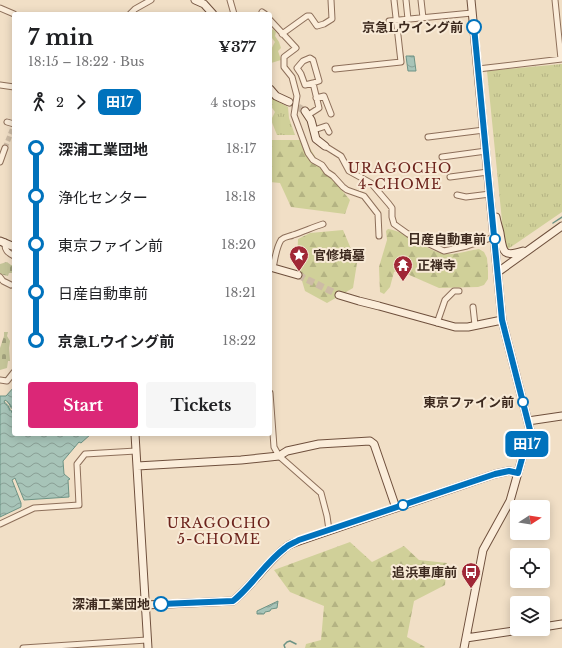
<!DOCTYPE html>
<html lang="en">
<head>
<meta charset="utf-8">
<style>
  :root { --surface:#fff; --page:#f6f6f6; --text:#202124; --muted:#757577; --accent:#db2777 }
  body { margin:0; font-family:"Libre Baskerville","Noto Sans JP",serif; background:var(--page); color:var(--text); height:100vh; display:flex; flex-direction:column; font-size:15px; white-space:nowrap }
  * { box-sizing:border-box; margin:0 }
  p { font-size:13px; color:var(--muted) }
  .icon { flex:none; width:22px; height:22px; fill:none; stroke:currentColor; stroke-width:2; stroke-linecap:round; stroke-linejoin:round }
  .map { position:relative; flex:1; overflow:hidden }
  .details { position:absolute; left:12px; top:12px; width:260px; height:424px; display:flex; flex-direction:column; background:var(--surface); border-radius:4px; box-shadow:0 2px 10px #0003 }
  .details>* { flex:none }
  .badge { padding:0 8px; border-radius:6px; font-size:14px; line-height:26px }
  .needle { width:26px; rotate:78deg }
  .buttons { position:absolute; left:510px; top:500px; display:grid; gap:8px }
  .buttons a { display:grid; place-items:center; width:40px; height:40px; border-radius:4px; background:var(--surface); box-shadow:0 2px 10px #0003; font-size:20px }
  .map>.badge { position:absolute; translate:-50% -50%; box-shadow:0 0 0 2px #fff }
  .legs { display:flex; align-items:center; gap:6px; height:44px; padding:0 16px; font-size:13px }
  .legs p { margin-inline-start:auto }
  .head { display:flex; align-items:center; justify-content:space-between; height:68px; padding:0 16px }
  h1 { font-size:22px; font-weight:800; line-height:30px }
  .button { display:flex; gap:8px; margin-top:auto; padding:8px 16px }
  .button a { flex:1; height:46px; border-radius:4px; background:var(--accent); color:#fff; font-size:16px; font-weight:800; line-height:46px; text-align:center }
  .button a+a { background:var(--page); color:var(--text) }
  ul { padding:0 16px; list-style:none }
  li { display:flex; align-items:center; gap:14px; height:48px; font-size:15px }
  li i { display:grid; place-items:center; width:6px; height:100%; margin:0 5px; background:currentColor }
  li i::after { content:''; width:10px; height:10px; margin:-5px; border:3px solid; border-radius:50%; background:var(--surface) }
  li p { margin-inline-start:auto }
  li:first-child i { background:linear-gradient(#0000 50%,currentColor 0) }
  li:last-child i { background:linear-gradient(currentColor 50%,#0000 0) }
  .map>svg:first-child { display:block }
</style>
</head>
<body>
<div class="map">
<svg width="562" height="648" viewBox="0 0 562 648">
  <defs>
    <pattern id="forest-firs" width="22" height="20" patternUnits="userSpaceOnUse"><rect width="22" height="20" fill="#d0d099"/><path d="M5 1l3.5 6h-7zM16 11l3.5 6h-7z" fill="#b4b383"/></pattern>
    <pattern id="cemetery-stones" width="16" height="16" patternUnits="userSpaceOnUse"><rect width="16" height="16" fill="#c4c498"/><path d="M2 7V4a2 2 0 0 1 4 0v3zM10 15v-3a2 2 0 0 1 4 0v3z" fill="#a09f7b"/></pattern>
    <pattern id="park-tufts" width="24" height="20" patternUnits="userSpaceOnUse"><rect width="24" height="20" fill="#d0d099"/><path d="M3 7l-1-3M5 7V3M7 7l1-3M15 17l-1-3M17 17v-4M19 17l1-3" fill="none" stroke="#b4b383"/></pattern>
    <pattern id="water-waves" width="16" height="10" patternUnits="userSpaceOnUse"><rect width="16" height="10" fill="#a7c4b8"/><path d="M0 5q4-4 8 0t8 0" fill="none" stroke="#899f95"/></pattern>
  </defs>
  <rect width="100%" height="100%" fill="#f1dfc6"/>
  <path fill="#d0d099" d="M273,29l3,3 -1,4 4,6 2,6 -3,3 3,9 -10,3c-4,-8 0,-13 4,-21l-3,-4 -2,1v-7z"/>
  <path fill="url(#forest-firs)" d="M270,140h35l14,23 31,37 -5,14 -54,-7 -11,-24 -10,-1z
    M388,229c22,3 38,24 60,25 7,1 22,-4 31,-5l5,3 3,6 1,13v8l-4,6 -6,2 -39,1 -41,-18 -4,2 -4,15 -6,7 -4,-2 -1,-25 8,-27 -1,-9z
    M343,230l14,33 -4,25 -26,15 -22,-12 -8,-27 1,-25 12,-6z
    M350,542l22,20 32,-16 15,14 28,3 -2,22 -31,16 -7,36 18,10 -1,1h-119l1,-4 15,-4 3,-34 -34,-14 -16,-22z"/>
  <path fill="url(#cemetery-stones)" d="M7,262l4,3h3v8h-5l-1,3 -8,-2v-10z
    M4,332h4l-1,4 3,5 -1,7 1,13h-2l-1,7 -7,2v-22l4,-12z"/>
  <path fill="url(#park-tufts)" d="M562,64v148l-57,39 -18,-180z
    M270,94l7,7 11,6 1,11 6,17h-18l-6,-15 4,-8 -5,-7z"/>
  <path fill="url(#water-waves)" stroke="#6d9385" d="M406,56h8l2,15h-8z
    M14,387v24v-2h-2v-2h-2l1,-2h-2l1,-1 -2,-1v-1l-3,-2 -1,2h1v2h2v2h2l-1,2h2l-1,2h2l1,3 2,1v20h77l-10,9 -2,-1 -16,19 1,13 6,5 -2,1 1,17 -45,3 -9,-22 -3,2 9,23v4l-21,10v-121h6z
    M278,601l-1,7 -6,1 -1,2 -5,1 -1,2h-7v-3z"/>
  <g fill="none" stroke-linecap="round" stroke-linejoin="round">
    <path stroke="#6d9385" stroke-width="1.5" d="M553,223l9,-6
      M285,648l-1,-3 3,-3 3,-1 6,3"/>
    <path stroke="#cdbba5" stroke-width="5" stroke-dasharray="5 2.5" stroke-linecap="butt" d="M5,148l9,-23"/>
    <path stroke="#cdbba5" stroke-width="7" stroke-dasharray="7 3.5" stroke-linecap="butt" d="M289,102l16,9
      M298,275l41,20"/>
    <g stroke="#8d6f5a" stroke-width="7">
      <path id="street" d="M230,0l4,14
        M406,0l2,19
        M421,0l2,18
        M555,0l6,59
        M0,8l14,6
        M262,12l3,2
        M130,14l5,-5 16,-9
        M270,20l26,28 -12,9v10l8,10 5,19 -3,19 14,38 5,7 9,5 5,7 6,4 10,11 4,3 17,6 14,18 1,22
        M389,21l83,-8
        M282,34l25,-18h3l7,10 7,-2 8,-5 -1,-19
        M335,69l66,-7 -7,-62
        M478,69l84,-10
        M0,85l14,2
        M316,98l8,-2 7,18
        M308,115l11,-7 -6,-25 -8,2 -4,-11 -4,-6 6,-7 7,-3 3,2 6,21 -6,2
        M7,122l7,2
        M314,130l12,-4 3,6
        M428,137l56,-7
        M325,146l16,10 8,15 22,12 18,21 3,4v9l2,7 14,10 36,17 23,-5 27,-9
        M442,157l44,-6
        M0,162l5,-14
        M450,177l38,-5
        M457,195l9,2 24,-3
        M5,242c-1,8 3,11 9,14
        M273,268c2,-9 3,-20 8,-28 4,-4 8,-3 12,-5 10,-3 20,-8 30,-11
        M0,277l3,4 8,4
        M473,307l2,18
        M437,323l8,-23 9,-9h5
        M0,380l7,1 7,-9
        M270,393l4,54 5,9 42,37 6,23 2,14
        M0,524l34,-16 45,-3 -2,-41 8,-10 51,-3
        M23,648l124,-8"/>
    </g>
    <g stroke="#6f503d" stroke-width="9">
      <path id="secondary" d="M195,0l9,4 9,10
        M270,89l6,7 13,6
        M305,111l6,9 5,19 9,7
        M496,217c1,6 3,11 4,16 3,18 2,25 23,18
        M0,241l12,5
        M270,267l28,8
        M498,272l64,-46
        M339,295l20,6 20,5 76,21h13l34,-7
        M528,421l34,-5
        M135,434l13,214
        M137,466l104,-6 38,-4 8,-5 32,-7 51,-3 4,3 22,64
        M145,605l88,-4c19,-15 33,-38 52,-53 4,-4 9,-5 14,-7l196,-67 14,-3 9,2
        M543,627l19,-3
        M466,638l61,-9
        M464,648l19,-98 27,-49 20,-71 -28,-110 -31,-320"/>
    </g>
    <use href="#street" stroke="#fbedda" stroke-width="5"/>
    <use href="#secondary" stroke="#fbedda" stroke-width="7"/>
  </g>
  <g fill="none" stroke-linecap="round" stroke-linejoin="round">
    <g stroke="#fff" stroke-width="9">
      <path id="line-1" d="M161,604l72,-3c19,-15 32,-38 52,-53 4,-4 9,-5 14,-8l196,-66 14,-3 9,2 12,-43 -28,-110 -28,-293"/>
    </g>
    <use href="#line-1" stroke="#0072bc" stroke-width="6"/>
  </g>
  <defs>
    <g id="sight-pin" transform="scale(1)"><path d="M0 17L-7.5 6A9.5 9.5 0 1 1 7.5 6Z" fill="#a02736" stroke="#f8ead6"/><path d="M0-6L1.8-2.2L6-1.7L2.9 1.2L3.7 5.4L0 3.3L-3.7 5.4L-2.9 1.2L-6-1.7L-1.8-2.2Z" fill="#fff"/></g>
    <g id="temple-pin" transform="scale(1)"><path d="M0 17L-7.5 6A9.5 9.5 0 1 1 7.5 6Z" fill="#a02736" stroke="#f8ead6"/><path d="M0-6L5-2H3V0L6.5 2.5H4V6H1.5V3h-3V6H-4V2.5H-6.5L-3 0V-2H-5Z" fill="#fff"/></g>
    <g id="bus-pin" transform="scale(1)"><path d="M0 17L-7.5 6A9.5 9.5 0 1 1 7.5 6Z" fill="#a02736" stroke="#f8ead6"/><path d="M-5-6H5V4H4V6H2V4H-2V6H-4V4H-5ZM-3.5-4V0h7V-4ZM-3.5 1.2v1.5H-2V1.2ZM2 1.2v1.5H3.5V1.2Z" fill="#fff"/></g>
  </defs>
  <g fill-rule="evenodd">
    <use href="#sight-pin" x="299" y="255"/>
    <use href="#temple-pin" x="403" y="265"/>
    <use href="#bus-pin" x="471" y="572"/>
  </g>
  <g fill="#fff" stroke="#0072bc" stroke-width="2">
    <circle cx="474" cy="27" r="7"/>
    <circle cx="495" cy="239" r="5"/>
    <circle cx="523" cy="402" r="5"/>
    <circle cx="403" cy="505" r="5"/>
    <circle cx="161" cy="604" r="7"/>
  </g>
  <g text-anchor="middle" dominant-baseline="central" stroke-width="4" stroke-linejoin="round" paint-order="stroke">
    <g font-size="13" font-weight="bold" fill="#3d2a1f" stroke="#f8ead6" text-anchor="end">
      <text x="463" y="27">京急Lウイング前</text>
      <text x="486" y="239">日産自動車前</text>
      <text x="514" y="402">東京ファイン前</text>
      <text x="150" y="604">深浦工業団地</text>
    </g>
    <g font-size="13" font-weight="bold" fill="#3d2a1f" stroke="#f8ead6" text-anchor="start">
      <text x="313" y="255">官修墳墓</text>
      <text x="417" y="265">正禅寺</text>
      <text x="457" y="572" text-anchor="end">追浜車庫前</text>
    </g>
    <g font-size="14" letter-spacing="1" fill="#6c231c" stroke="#f8ead6">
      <text x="400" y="168">URAGOCHO<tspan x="400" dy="16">4-CHOME</tspan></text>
      <text x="219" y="523">URAGOCHO<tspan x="219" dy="16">5-CHOME</tspan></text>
    </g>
  </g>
</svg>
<div class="buttons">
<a><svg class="needle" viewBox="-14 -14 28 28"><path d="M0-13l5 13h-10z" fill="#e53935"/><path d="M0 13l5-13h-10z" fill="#757577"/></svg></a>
<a><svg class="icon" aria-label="locate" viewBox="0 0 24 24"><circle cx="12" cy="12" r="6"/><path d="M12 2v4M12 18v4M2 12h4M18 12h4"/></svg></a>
<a><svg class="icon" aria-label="layers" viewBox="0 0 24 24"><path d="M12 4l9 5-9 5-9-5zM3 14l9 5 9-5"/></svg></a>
</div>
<b class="badge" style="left:527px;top:444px;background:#0072bc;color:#fff">田17</b>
<section class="details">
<div class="head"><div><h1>7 min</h1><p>18:15 – 18:22 · Bus</p></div><b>¥377</b></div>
<div class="legs"><svg class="icon" aria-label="walk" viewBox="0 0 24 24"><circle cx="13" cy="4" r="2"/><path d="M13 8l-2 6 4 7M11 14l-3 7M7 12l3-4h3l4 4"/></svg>2<svg class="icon" aria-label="forward" viewBox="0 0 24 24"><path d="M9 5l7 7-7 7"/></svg><b class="badge" style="background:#0072bc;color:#fff">田17</b><p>4 stops</p></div>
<ul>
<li><i style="color:#0072bc"></i><b>深浦工業団地</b><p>18:17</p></li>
<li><i style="color:#0072bc"></i><span>浄化センター</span><p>18:18</p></li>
<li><i style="color:#0072bc"></i><span>東京ファイン前</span><p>18:20</p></li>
<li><i style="color:#0072bc"></i><span>日産自動車前</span><p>18:21</p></li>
<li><i style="color:#0072bc"></i><b>京急Lウイング前</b><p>18:22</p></li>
</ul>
<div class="button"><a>Start</a><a>Tickets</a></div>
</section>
</div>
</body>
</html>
